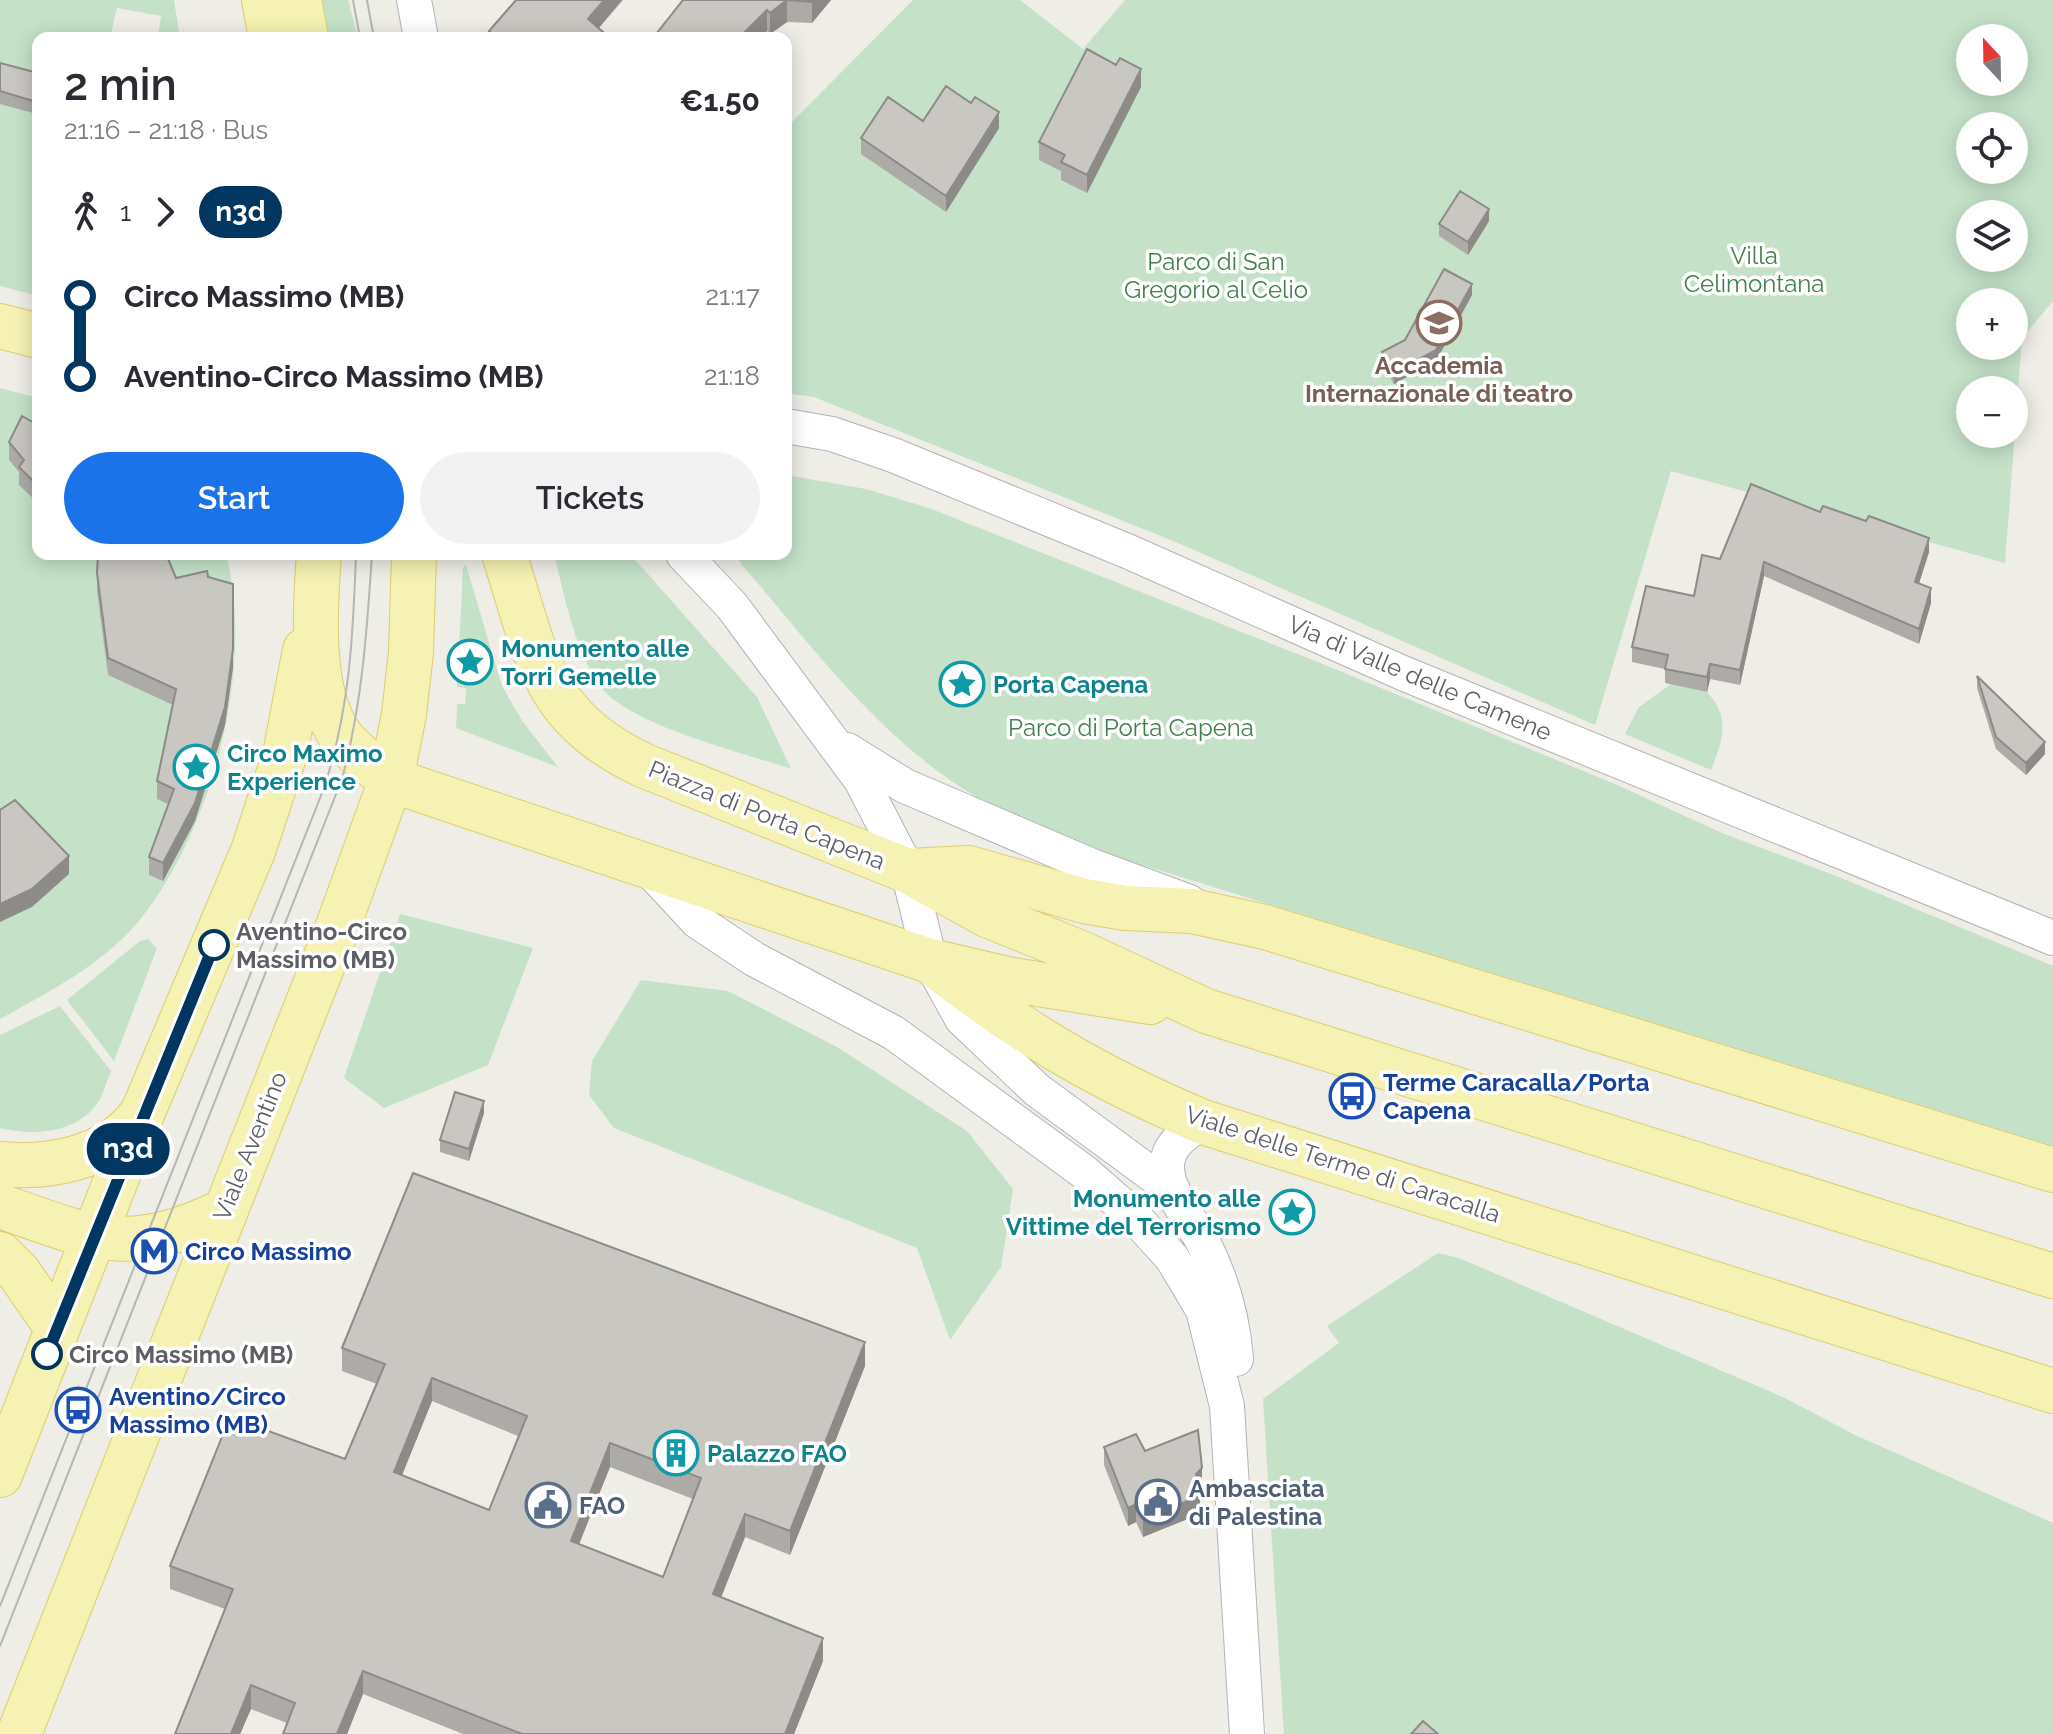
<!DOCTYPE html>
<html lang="en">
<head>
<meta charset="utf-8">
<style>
  :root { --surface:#fff; --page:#f2f2f3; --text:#2b2b33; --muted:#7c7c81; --accent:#1a73e8 }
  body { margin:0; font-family:Raleway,sans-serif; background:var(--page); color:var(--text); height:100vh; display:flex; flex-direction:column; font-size:30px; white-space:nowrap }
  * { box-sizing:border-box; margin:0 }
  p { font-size:26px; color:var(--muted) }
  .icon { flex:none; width:44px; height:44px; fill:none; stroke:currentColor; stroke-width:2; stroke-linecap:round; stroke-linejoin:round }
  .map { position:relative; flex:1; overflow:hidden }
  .details { position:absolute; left:32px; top:32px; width:760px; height:528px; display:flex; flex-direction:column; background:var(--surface); border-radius:16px; box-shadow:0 4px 20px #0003 }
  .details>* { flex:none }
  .badge { padding:0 16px; border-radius:26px; font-size:28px; line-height:52px }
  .needle { width:52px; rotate:338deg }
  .fabs { position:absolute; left:1956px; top:24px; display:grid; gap:16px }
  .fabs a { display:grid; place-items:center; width:72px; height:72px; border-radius:50%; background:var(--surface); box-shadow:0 4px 20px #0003; font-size:40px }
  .map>.badge { position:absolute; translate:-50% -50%; box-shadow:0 0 0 4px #fff }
  .legs { display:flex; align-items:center; gap:12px; height:88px; padding:0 32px; font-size:26px }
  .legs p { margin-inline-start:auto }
  .head { display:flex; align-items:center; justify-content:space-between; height:136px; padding:0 32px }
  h1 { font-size:44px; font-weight:600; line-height:60px }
  .button { display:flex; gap:16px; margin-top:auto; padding:16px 32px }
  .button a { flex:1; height:92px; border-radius:48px; background:var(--accent); color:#fff; font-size:32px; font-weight:600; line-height:92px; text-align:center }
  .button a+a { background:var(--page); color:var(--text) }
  ul { padding:0 32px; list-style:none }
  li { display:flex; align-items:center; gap:28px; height:80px; font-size:30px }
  li i { display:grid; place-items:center; width:12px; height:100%; margin:0 10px; background:currentColor }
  li i::after { content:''; width:20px; height:20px; margin:-10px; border:6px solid; border-radius:50%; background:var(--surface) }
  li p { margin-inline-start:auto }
  li:first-child i { background:linear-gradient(#0000 50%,currentColor 0) }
  li:last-child i { background:linear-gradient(currentColor 50%,#0000 0) }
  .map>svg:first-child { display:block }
</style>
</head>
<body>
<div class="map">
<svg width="2053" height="1734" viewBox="0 0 2053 1734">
  <rect width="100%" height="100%" fill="#eeede6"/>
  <path fill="#c5e2c9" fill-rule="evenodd" d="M0,0h174l6,38h-22l3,-22 -44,-8 -7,30h-72v258l-38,-10z
    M313,0h35l10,38h-40z
    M913,0h107l63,49 42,-49h928v301l-31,37 -17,225 -334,-92 -76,254 -417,-182 -364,-146 -28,-4v-265zM1970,38h44v44h-44zM1970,126h44v44h-44zM1970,214h44v44h-44zM1970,302h44v44h-44zM1970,390h44v44h-44z
    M0,388l38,10v156h188c29,110 -13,274 -84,363 -35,45 -93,75 -142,102z
    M786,475l80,14 63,19 391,155 295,121 107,49 112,42 219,91v181l-966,-299c-40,-19 -84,-34 -122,-58 -93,-59 -161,-154 -232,-236h53z
    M554,554h76l127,143 34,72c-47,-16 -162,-44 -190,-82 -27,-37 -36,-90 -47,-133z
    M466,565l36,121 21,36 35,45 -102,-39 1,-24h8l1,-16 -9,-1 6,-119z
    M1671,684l36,8c24,25 16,48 4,78l-86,-36 14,-27z
    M400,914l133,34 -45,117 -104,43 -40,-30z
    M148,939l9,9 -43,113 -47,-61 73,-59z
    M641,980l87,11 109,56 130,84 46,58 -12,78 -51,73 -33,-92 -303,-120 -25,-33 3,-34z
    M60,1006l51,65c-4,9 -7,21 -12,30 -22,33 -65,35 -99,27v-93z
    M1438,1253l21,5 326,140 70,37 198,88v211h-769l-21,-335 76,-56 -12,-17z"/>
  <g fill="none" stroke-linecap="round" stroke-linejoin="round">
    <g stroke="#b3b4b9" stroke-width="36">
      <path id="minor" d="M414,0l7,38
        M786,426l46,8 61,21 234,96 278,123 648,264
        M683,554l49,52 129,174 47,91 22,90 32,58 75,71 136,100
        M847,750l58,36 187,80 97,36
        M647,867l50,54 57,38 140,74 190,139 48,42 40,44 31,52 24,96 20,328
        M1203,1122c-17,10 -37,24 -36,46 1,26 23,50 35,72 19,37 31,77 34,119"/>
    </g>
    <g stroke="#e0ce6d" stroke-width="46">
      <path id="major" d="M264,0l7,38
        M299,0l7,38
        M0,326l38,10
        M319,554c-4,52 -10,137 21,181 13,18 34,31 51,45l539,181 77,18 143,23
        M504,554c33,101 36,163 141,212l263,105 79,44 94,38 125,58 847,265
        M908,871l61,-3 115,33 41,7 67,3 73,16 788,243
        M930,961c88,70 170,118 273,161l850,269
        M0,1164c50,5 108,-6 140,-48
        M0,1206c94,33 128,51 224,5
        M0,1254l19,19 38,55
        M0,1475l142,-361 111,-263 32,-97 20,-104
        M19,1734l318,-805 54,-149 13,-66 7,-62 3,-98"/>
    </g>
    <use href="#minor" stroke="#fff" stroke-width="34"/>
    <use href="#major" stroke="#f5f2b3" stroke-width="44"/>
    <path stroke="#b5b6b6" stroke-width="2" d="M353,0l7,38
      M367,0l7,38
      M0,1606l324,-818c26,-80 29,-151 32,-234
      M0,1646l342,-867c20,-74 25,-148 30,-225"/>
  </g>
  <path fill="#adaba7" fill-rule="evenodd" d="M516,0h107l-24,28 11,10h-121v-7z
    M683,0h148l-19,23 -25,-1 -17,12 -3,-3 -7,7h-107z
    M0,63l38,10 -5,40 -33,-9z
    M1141,87l-54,106 -26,-13v-9l-22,-11v-18z
    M923,121l76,7 -53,84 -85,-58v-16z
    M1489,221l-21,34 -29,-19v-12z
    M1472,295l-36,66 -42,23 -12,-21v-11l23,-12z
    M38,425v78l-19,-18v-13l-10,-12v-18z
    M1820,512l109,40 -10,31 12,20 -12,41 -155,-68 -24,109 -30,-6 -3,13 -42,-9v-14l-33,-7v-15l62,-51 26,-37z
    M97,573l79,5 57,89 -8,58 -30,96 -32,60 -14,-6v-18l19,-53 -11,-5v-18l16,-76 -65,-30 -11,-84z
    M1977,676l68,78 -19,21 -30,-26 -19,-61z
    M484,1113l-15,48 -29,-9v-12z
    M342,1348l523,18 -75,189 -45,-18 -24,60 102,64 -29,73h-331l-100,-40 -16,40h-64l4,-11 -36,-14 -11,25h-65l50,-125 -55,-20v-23l175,-107 32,-75 -35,-13zM432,1401l86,35 -29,74 -87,-35zM610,1467l83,32 -30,78 -84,-33z
    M1104,1447l41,4 57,35 -3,3 1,25 -57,23 -7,-15 -8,4 -24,-61z"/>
  <path fill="#8d8b88" d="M604,0h18l-32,38 -2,-19z
    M787,0v22l-17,12v-21z
    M813,0h18l-19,23v-21z
    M767,10v21l-7,7h-21z
    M1141,69v18l-54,106v-18z
    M38,85v12l-5,16v-12z
    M999,112v16l-53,84v-16z
    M1489,209v12l-21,34v-13z
    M1472,284v11l-36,66 -42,23v-11z
    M1929,538v14l-14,44v-14z
    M1764,562v14l-24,109v-15z
    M1931,588v15l-12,41v-15z
    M233,649v18l-8,58 -30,96 -32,60v-18z
    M1710,664v15l-3,13v-15z
    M2045,742v12l-19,21v-12z
    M69,856v18l-37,33 -32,15v-18z
    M484,1101v12l-15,48v-12z
    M865,1342v24l-75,189v-24z
    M432,1378v23l-38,94v-23z
    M610,1443v24l-39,97v-23z
    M1202,1468v18l-6,6v-18z
    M1200,1496v18l-57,23v-18z
    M1136,1504v18l-8,4v-18z
    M745,1514v23l-32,81v-24z
    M823,1638v23l-29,73h-9z
    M363,1671v23l-16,40h-10z
    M251,1685v24l-11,25h-9z"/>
  <path fill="#c9c7c2" stroke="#8d8b88" stroke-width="2" fill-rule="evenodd" d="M516,0h88l-16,19 22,19h-111l-10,-7z
    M683,0h130l-1,2 -25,-2 -17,13 -3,-3 -28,28h-86z
    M1087,49l29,16 4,-7 21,11 -54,106 -26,-13 4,-7 -26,-13z
    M0,63l38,10v12l-5,16 -33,-10z
    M946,86l25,17 4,-6 24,15 -53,84 -85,-58 27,-41 35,24z
    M1460,191l29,18 -21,33 -29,-18z
    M1444,269l28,15 -36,66 -42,23 -12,-21 23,-12z
    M22,416l16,9v61l-19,-19 5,-7 -15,-18z
    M1751,484l69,28 3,-6 43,15 3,-5 60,22 -14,44 16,6 -12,41 -155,-67 -24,108 -30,-6 -3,13 -42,-8 3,-14 -36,-8 14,-61 48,10 8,-41 18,4z
    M98,554h68l10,24 31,-7 1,6 25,7v65l-8,58 -30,96 -32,60 -14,-6 25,-68 -17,-8 19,-92 -68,-31 -11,-85z
    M1977,676l68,66 -19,21 -30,-26z
    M15,800l54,56 -37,33 -32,15v-94z
    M455,1092l29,9 -15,48 -29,-9z
    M413,1173l452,169 -75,189 -45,-17 -32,80 110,44 -38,96h-263l-159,-63 -26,63h-54l12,-31 -44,-18 -20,49h-56l58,-145 -63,-23 60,-149 115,42 40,-95 -43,-16zM432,1378l95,38 -38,94 -95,-38zM610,1443l91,35 -38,99 -92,-36z
    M1198,1430l4,38 -6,6 4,22 -57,23 -7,-15 -8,4 -24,-61 32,-13 9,17z
    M1423,1721l15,13h-27z"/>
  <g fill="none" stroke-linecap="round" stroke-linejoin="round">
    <g stroke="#fff" stroke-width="18">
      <path id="line-1" d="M47,1354l167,-409"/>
    </g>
    <use href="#line-1" stroke="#00365f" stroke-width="12"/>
  </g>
  <defs>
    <g id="school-ring" transform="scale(2.3)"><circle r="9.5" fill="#fff" stroke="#8d6e63" stroke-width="1.5"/><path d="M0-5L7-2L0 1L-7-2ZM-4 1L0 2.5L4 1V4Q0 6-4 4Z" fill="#8d6e63"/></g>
    <g id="sight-ring" transform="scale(2.3)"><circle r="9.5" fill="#fff" stroke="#0f9aa8" stroke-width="1.5"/><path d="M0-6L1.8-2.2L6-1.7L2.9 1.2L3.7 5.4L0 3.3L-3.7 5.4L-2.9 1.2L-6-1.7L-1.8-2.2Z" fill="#0f9aa8"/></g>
    <g id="bus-ring" transform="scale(2.3)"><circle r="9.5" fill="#fff" stroke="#1a4fb4" stroke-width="1.5"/><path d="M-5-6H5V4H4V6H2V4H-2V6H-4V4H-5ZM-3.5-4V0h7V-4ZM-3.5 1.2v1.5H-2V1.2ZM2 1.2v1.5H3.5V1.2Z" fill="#1a4fb4"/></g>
    <g id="metro-ring" transform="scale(2.3)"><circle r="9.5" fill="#fff" stroke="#1a4fb4" stroke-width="1.5"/><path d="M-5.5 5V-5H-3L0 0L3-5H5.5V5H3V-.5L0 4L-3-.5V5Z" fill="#1a4fb4"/></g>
    <g id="building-ring" transform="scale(2.3)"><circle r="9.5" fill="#fff" stroke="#0f9aa8" stroke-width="1.5"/><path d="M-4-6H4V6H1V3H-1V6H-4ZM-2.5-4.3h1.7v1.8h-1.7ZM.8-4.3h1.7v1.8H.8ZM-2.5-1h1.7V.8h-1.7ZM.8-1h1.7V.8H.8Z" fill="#0f9aa8"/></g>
    <g id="civic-ring" transform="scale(2.3)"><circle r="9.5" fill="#fff" stroke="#5c6f8a" stroke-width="1.5"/><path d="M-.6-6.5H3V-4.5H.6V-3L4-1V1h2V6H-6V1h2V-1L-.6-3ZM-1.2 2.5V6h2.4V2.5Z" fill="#5c6f8a"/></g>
  </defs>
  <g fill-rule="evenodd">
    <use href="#school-ring" x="1439" y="323"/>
    <use href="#sight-ring" x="470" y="662"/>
    <use href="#sight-ring" x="962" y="684"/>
    <use href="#sight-ring" x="196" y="767"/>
    <use href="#bus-ring" x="1352" y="1096"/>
    <use href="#sight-ring" x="1292" y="1212"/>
    <use href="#metro-ring" x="154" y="1251"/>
    <use href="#bus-ring" x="78" y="1410"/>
    <use href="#building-ring" x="676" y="1453"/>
    <use href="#civic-ring" x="1158" y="1502"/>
    <use href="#civic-ring" x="548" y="1505"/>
  </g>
  <g fill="#fff" stroke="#00365f" stroke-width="4">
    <circle cx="214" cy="945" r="14"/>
    <circle cx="47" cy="1354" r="14"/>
  </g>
  <g text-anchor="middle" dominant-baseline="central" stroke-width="7" stroke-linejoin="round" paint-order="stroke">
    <g font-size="24" fill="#40804b" stroke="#fff">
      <text x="1754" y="255">Villa<tspan x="1754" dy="28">Celimontana</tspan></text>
      <text x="1216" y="261">Parco di San<tspan x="1216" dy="28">Gregorio al Celio</tspan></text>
      <text x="1131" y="727">Parco di Porta Capena</text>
    </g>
    <g font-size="24" font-weight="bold" fill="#785e54" stroke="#fff">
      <text x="1439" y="365">Accademia<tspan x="1439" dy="28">Internazionale di teatro</tspan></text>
    </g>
    <g font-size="24" font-weight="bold" fill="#0d838f" stroke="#fff" text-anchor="start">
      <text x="501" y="648">Monumento alle<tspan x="501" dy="28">Torri Gemelle</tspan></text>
      <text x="993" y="684">Porta Capena</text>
      <text x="227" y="753">Circo Maximo<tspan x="227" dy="28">Experience</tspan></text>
      <text x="1261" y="1198" text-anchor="end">Monumento alle<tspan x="1261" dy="28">Vittime del Terrorismo</tspan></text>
      <text x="707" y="1453">Palazzo FAO</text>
    </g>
    <g font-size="24" fill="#5d5f64" stroke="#fff">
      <text transform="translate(1420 678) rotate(23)">Via di Valle delle Camene</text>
      <text transform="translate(767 815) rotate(22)">Piazza di Porta Capena</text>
      <text transform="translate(250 1146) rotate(-68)">Viale Aventino</text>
      <text transform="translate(1343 1164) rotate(18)">Viale delle Terme di Caracalla</text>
    </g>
    <g font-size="24" font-weight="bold" fill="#5d5f64" stroke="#fff" text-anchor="start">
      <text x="236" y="931">Aventino-Circo<tspan x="236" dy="28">Massimo (MB)</tspan></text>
      <text x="69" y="1354">Circo Massimo (MB)</text>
    </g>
    <g font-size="24" font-weight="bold" fill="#164399" stroke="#fff" text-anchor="start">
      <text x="1383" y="1082">Terme Caracalla/Porta<tspan x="1383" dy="28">Capena</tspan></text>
      <text x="185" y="1251">Circo Massimo</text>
      <text x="109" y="1396">Aventino/Circo<tspan x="109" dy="28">Massimo (MB)</tspan></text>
    </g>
    <g font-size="24" font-weight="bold" fill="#4e5e75" stroke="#fff" text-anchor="start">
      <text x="1189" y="1488">Ambasciata<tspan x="1189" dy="28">di Palestina</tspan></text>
      <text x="579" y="1505">FAO</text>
    </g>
  </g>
</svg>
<div class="fabs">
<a><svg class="needle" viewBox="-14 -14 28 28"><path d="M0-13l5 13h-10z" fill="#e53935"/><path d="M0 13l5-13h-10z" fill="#7c7c81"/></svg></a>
<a><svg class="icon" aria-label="locate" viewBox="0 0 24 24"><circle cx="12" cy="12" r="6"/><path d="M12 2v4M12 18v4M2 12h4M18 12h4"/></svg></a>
<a><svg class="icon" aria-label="layers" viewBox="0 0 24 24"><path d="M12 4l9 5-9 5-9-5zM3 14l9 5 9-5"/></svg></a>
<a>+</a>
<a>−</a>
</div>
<b class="badge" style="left:128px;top:1149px;background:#00365f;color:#fff">n3d</b>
<section class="details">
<div class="head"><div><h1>2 min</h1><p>21:16 – 21:18 · Bus</p></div><b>€1.50</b></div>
<div class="legs"><svg class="icon" aria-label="walk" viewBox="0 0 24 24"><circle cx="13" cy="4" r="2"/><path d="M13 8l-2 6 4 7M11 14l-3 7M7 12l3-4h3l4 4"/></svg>1<svg class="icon" aria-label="forward" viewBox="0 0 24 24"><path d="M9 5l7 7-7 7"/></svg><b class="badge" style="background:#00365f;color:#fff">n3d</b></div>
<ul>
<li><i style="color:#00365f"></i><b>Circo Massimo (MB)</b><p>21:17</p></li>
<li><i style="color:#00365f"></i><b>Aventino-Circo Massimo (MB)</b><p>21:18</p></li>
</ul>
<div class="button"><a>Start</a><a>Tickets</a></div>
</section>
</div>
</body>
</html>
